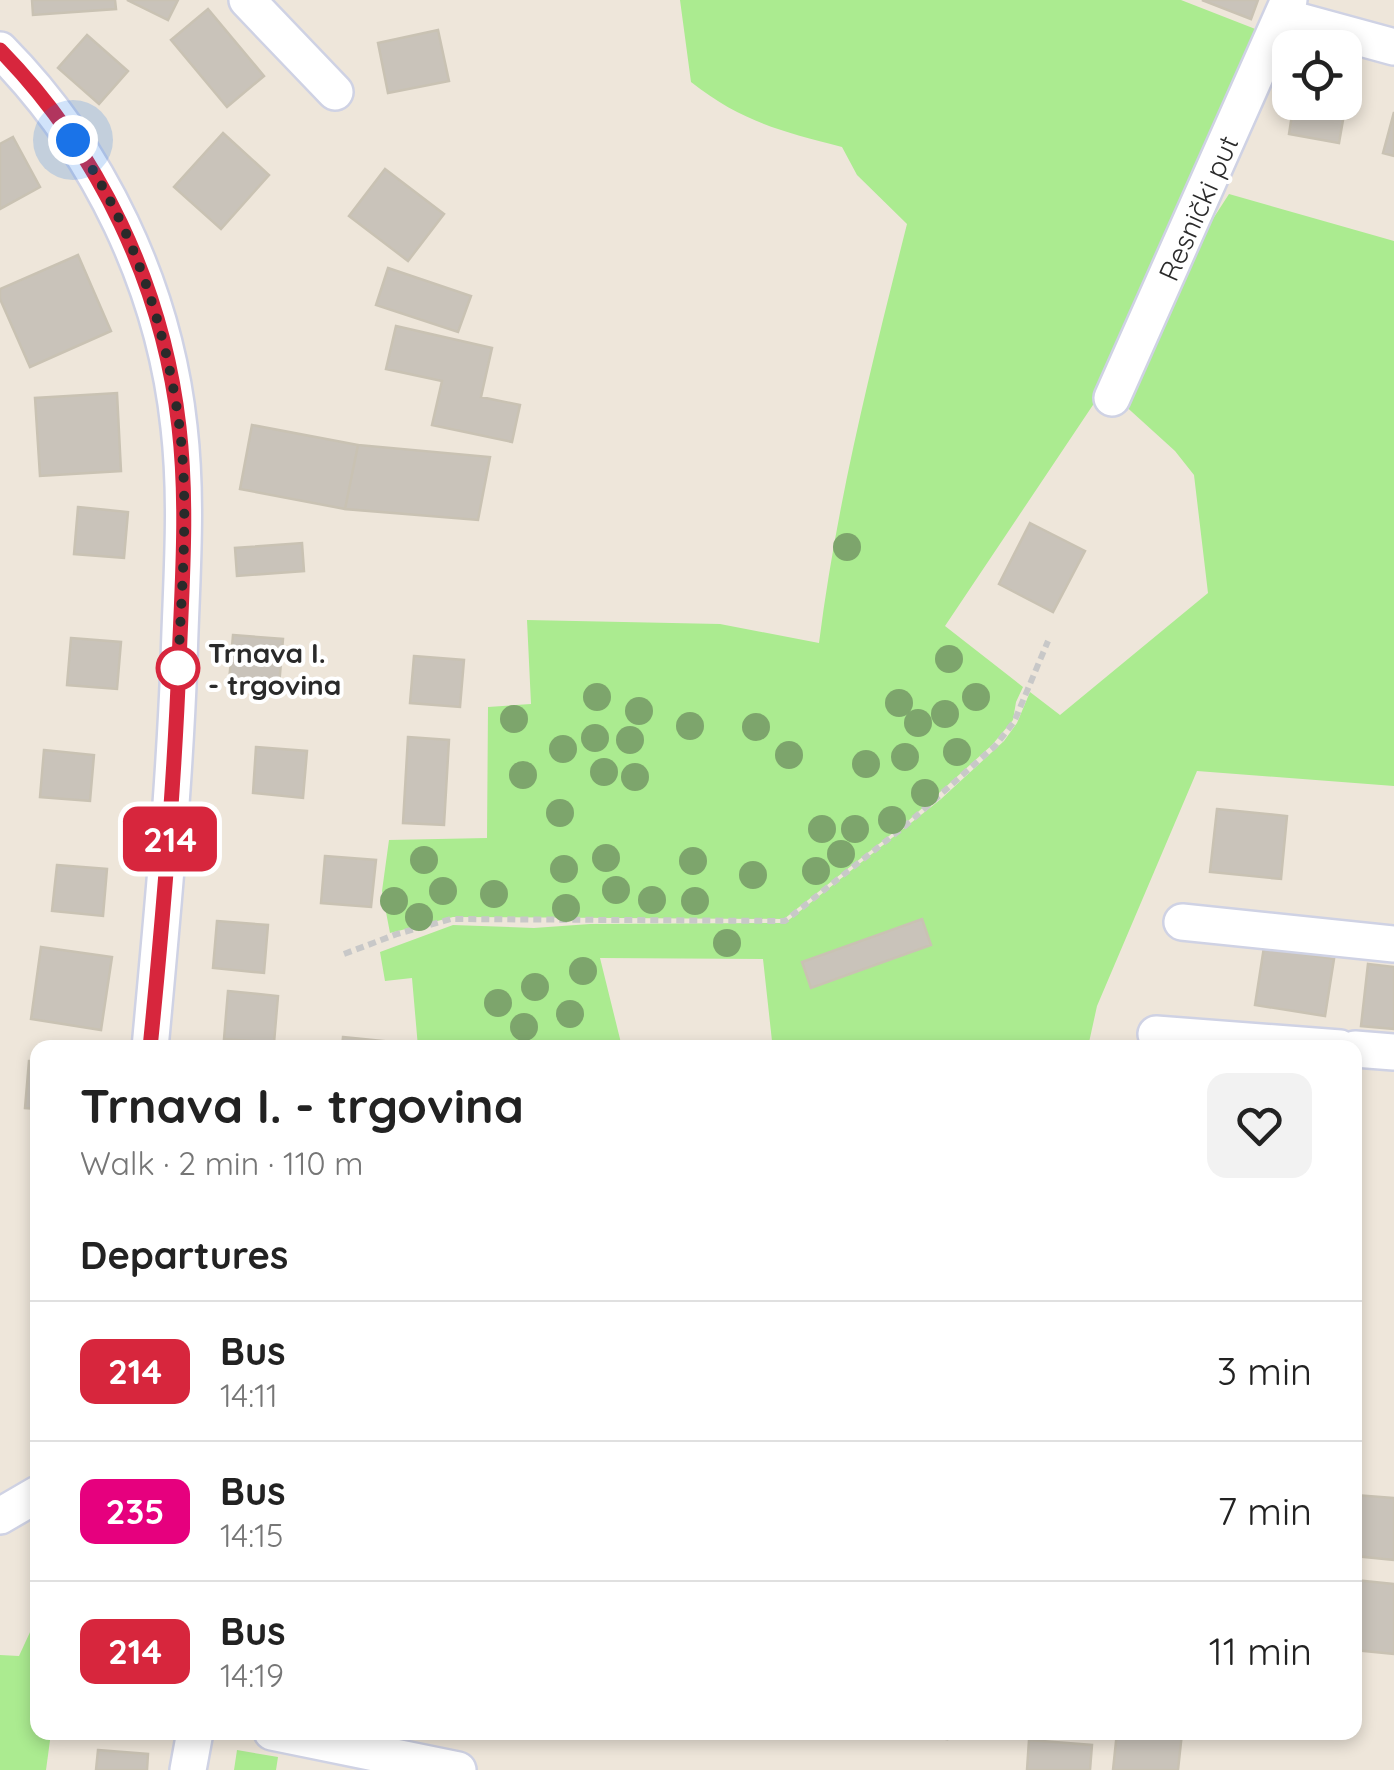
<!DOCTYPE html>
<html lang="en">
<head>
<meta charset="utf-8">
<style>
  :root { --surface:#fff; --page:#f2f2f2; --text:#222; --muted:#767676; --line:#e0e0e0 }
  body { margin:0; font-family:Quicksand,sans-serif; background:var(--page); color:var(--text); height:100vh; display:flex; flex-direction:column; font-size:38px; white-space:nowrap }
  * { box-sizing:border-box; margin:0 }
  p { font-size:32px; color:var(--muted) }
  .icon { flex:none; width:55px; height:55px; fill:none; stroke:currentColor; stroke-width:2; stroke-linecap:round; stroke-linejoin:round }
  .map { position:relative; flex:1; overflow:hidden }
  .drawer { position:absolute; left:30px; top:1040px; width:1332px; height:700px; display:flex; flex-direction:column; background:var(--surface); border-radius:20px; box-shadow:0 5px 15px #0003 }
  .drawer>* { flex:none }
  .badge { padding:0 20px; border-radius:15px; font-size:35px; line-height:65px }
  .controls { position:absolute; left:1272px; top:30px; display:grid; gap:20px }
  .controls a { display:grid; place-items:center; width:90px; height:90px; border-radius:20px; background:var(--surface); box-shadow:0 5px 15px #0003; font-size:50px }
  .you { position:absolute; width:50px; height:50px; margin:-25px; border:8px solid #fff; border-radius:50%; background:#1a73e8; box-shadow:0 0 0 15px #1a73e833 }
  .map>.badge { position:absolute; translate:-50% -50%; box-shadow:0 0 0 5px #fff }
  h2 { padding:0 50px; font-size:38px; line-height:90px }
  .round { display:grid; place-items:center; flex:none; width:105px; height:105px; border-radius:20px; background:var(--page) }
  .head { display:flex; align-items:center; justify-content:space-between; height:170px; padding:0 50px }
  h1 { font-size:48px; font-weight:700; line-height:75px }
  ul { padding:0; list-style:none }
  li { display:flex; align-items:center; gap:30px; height:140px; padding:0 50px; border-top:2px solid var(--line) }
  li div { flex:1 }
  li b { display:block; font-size:38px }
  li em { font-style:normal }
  li .badge { min-width:110px; font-weight:700; text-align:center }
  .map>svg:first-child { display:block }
</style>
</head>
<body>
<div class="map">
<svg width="1394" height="1770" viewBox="0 0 1394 1770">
  <rect width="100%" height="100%" fill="#eee6da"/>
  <path fill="#abeb90" d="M680,0h501l82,32 -162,361 -156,233 78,61 -7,15 -3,18 -21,25 -84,76 -124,98 -331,-2 -63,16 -8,-42 7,-51 98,-2 1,-131 43,-3 -4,-84 193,4 99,19c18,-142 53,-280 88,-419l-50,-49 -15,-28c-61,-16 -100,-25 -151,-65z
    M1229,194l165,47v545l-197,-15 -100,235 -9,41h-328l12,-6 -9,-82 -163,-1 22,89h-204l-6,-69 -27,3 -5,-29 73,-27 81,3 56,-4 195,-1 156,-124 63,-58 13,-18 13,-31 30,23 148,-122 -14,-118 -19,-24 -54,-49 77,-160z
    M37,1617l1,115 13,1 -5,37h-46v-115l19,1z
    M237,1750l41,7 -2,13h-42z"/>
  <path fill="#c9c3ba" stroke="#c9c2b3" stroke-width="2.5" d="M32,0h83l1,9 -83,6z
    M127,0h51l-10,20z
    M1202,0h56l-7,19z
    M208,9l56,67 -37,31 -56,-67z
    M438,30l11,51 -61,12 -10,-50z
    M87,35l41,36 -29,33 -41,-36z
    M1345,73l6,1 -12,69 -50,-9 5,-32h51z
    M1394,112v44l-11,-3z
    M223,133l46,42 -48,54 -47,-42z
    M13,137l27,50 -40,22v-65z
    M385,169l59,45 -36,47 -59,-45z
    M78,255l33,76 -81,36 -30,-68v-10z
    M388,268l83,28 -13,36 -82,-27z
    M396,326l96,22 -11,49 39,8 -8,37 -80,-17 10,-44 -56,-12z
    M117,393l4,78 -81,5 -5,-78z
    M252,425l106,20 -13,64 -105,-20z
    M358,445l132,12 -12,63 -133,-11z
    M78,507l50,5 -4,46 -50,-4z
    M1030,523l55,28 -32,61 -54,-28z
    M302,543l2,28 -67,5 -2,-28z
    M233,635l50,4 -4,47 -50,-4z
    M71,638l50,4 -4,47 -50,-4z
    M414,656l50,4 -4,47 -50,-4z
    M408,737l41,3 -5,85 -41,-2z
    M256,747l51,4 -4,47 -50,-5z
    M44,750l50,5 -4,46 -50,-4z
    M1217,809l70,7 -6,63 -71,-7z
    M325,856l51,4 -5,47 -50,-4z
    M57,865l50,4 -4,47 -51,-5z
    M922,919l9,26 -120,43 -9,-26z
    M217,921l51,4 -4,48 -51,-5z
    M41,947l71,10 -11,73 -70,-11z
    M1264,947l70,12 -9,57 -70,-11z
    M1368,964l26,3v62l-33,-3z
    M228,991l50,5 -4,47 -50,-4z
    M343,1037l51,5 -1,6h-51z
    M29,1061h9v48l-13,-1z
    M1355,1495l39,3v62l-39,-4z
    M1355,1580l39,4v70l-39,-4z
    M897,1732h50v7z
    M1117,1732l65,1 -4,37h-65z
    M1029,1740l63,5 -2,25h-63z
    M98,1750l50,4 -1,16h-51z"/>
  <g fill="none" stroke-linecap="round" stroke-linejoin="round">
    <g stroke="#cfd2e4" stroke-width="40">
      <path id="minor" d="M247,0l88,92
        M1284,17l110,30
        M0,50c99,100 164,237 179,377 9,78 2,157 0,235 -5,129 -17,257 -29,386
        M1112,398l177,-398
        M1182,922l212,22
        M1156,1034l184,14
        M1355,1049l39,3
        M0,1516l38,-22
        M272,1732l186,38
        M188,1770l7,-38"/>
    </g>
    <path stroke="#c8c8c8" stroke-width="6" stroke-dasharray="8 5" stroke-linecap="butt" d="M344,954l53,-20 54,-15 334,2 120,-95 90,-80 19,-24 34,-81"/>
    <use href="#minor" stroke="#fff" stroke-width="35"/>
  </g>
  <g fill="#7da56c">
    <circle cx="847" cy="547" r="14"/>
    <circle cx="949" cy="659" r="14"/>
    <circle cx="597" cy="697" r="14"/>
    <circle cx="976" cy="697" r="14"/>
    <circle cx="899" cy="703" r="14"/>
    <circle cx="639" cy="711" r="14"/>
    <circle cx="945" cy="714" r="14"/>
    <circle cx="514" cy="719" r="14"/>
    <circle cx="918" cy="723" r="14"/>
    <circle cx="690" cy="726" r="14"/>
    <circle cx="756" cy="727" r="14"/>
    <circle cx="595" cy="738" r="14"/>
    <circle cx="630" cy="740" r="14"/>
    <circle cx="563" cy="749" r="14"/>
    <circle cx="957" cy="752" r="14"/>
    <circle cx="789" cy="755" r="14"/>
    <circle cx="905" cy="757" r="14"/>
    <circle cx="866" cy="764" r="14"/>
    <circle cx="604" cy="772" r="14"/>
    <circle cx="523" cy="775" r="14"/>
    <circle cx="635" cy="777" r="14"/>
    <circle cx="925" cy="793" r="14"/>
    <circle cx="560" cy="813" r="14"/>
    <circle cx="892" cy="820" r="14"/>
    <circle cx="822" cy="829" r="14"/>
    <circle cx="855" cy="829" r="14"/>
    <circle cx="841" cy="854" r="14"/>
    <circle cx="606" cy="858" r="14"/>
    <circle cx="424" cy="860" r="14"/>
    <circle cx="693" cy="861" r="14"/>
    <circle cx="564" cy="869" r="14"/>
    <circle cx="816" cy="871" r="14"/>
    <circle cx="753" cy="875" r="14"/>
    <circle cx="616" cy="890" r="14"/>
    <circle cx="443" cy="891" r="14"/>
    <circle cx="494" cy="894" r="14"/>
    <circle cx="652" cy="900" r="14"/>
    <circle cx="394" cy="901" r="14"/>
    <circle cx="695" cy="901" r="14"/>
    <circle cx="566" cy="908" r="14"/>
    <circle cx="419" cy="917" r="14"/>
    <circle cx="727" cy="943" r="14"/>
    <circle cx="583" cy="971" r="14"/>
    <circle cx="535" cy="987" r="14"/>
    <circle cx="498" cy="1003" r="14"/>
    <circle cx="570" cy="1014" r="14"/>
    <circle cx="524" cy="1027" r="14"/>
  </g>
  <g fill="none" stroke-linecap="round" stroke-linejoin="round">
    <g stroke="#fff" stroke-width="22">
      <path id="line" d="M0,50c99,101 163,236 179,377 9,78 3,157 0,235 -5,129 -16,257 -29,386"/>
    </g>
    <use href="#line" stroke="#d7263d" stroke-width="15"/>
    <path stroke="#2a2a2a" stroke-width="10" stroke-dasharray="0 18" d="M73,140c59,83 92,184 106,283 11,83 2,169 -1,252v-7"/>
  </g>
  <circle fill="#fff" stroke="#d7263d" stroke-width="5" cx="178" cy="668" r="20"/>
  <g text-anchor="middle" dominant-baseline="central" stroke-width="8" stroke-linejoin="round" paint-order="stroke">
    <g font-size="28" fill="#2a2a2a" stroke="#fff">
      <text transform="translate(1198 208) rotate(-66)">Resnički put</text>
    </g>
    <g font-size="28" font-weight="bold" fill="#2a2a2a" stroke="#fff" text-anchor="start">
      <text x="208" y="652">Trnava I.<tspan x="208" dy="32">- trgovina</tspan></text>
    </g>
  </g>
</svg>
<div class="controls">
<a><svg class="icon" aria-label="locate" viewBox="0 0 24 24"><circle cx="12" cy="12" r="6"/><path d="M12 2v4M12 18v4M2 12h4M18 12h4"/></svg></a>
</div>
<div class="you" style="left:73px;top:140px"></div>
<b class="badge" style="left:170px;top:839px;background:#d7263d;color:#fff">214</b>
<section class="drawer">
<div class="head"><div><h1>Trnava I. - trgovina</h1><p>Walk · 2 min · 110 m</p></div><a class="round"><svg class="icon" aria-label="heart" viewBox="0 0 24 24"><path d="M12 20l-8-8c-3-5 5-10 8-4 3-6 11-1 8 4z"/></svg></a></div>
<h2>Departures</h2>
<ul>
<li><span class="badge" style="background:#d7263d;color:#fff">214</span><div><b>Bus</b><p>14:11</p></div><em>3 min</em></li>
<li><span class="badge" style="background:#e6007e;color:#fff">235</span><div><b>Bus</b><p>14:15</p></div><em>7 min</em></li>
<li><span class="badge" style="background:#d7263d;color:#fff">214</span><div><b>Bus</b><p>14:19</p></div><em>11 min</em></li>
</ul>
</section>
</div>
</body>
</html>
